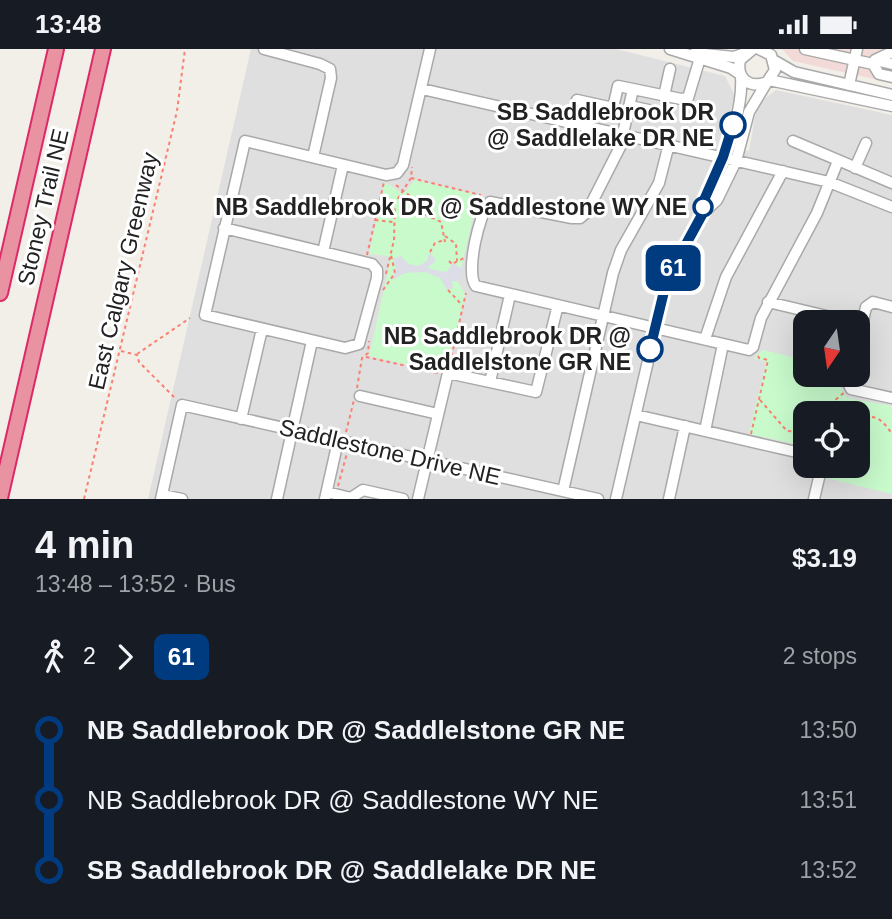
<!DOCTYPE html>
<html lang="en">
<head>
<meta charset="utf-8">
<style>
  :root { --surface:#171b24; --page:#242831; --text:#f1f3f6; --muted:#9ea1a6 }
  body { margin:0; font-family:Helvetica,sans-serif; background:var(--page); color:var(--text); height:100vh; display:flex; flex-direction:column; font-size:26px; white-space:nowrap }
  * { box-sizing:border-box; margin:0 }
  p { font-size:23px; color:var(--muted) }
  .icon { flex:none; width:38px; height:38px; fill:none; stroke:currentColor; stroke-width:2; stroke-linecap:round; stroke-linejoin:round }
  .map { position:relative; height:450px; overflow:hidden }
  .side { display:flex; flex-direction:column; background:var(--surface); flex:1 }
  .side>* { flex:none }
  .badge { padding:0 14px; border-radius:10px; font-size:24px; line-height:46px }
  .needle { width:46px; rotate:193deg }
  .fabs { position:absolute; left:793px; top:261px; display:grid; gap:14px }
  .fabs a { display:grid; place-items:center; width:77px; height:77px; border-radius:14px; background:var(--surface); box-shadow:0 7px 28px #0002; font-size:35px }
  .map>.badge { position:absolute; translate:-50% -50%; box-shadow:0 0 0 4px #fff }
  .legs { display:flex; align-items:center; gap:10px; height:77px; padding:0 35px; font-size:23px }
  .legs p { margin-inline-start:auto }
  .overview { display:flex; align-items:center; justify-content:space-between; height:119px; padding:0 35px }
  h1 { font-size:38px; font-weight:700; line-height:52px }
  ul { padding:0 35px; list-style:none }
  li { display:flex; align-items:center; gap:24px; height:70px; font-size:26px }
  li i { display:grid; place-items:center; width:10px; height:100%; margin:0 9px; background:currentColor }
  li i::after { content:''; width:18px; height:18px; margin:-9px; border:5px solid; border-radius:50%; background:var(--surface) }
  li p { margin-inline-start:auto }
  li:first-child i { background:linear-gradient(#0000 50%,currentColor 0) }
  li:last-child i { background:linear-gradient(currentColor 50%,#0000 0) }
  .status { display:flex; justify-content:space-between; align-items:center; height:49px; padding:0 35px; background:var(--surface); direction:ltr }
  .status svg { height:19px; fill:currentColor }
  .map>svg:first-child { display:block }
</style>
</head>
<body>
<div class="status"><b>13:48</b><svg viewBox="0 0 49 12"><path d="M0 12V9h3v3zM5 12V6h3v6zM10 12V3h3v9zM15 12V0h3v12zM26 1h20v11H26zM47 4h2v5h-2z"/></svg></div>
<div class="map">
<svg width="892" height="450" viewBox="0 0 892 450">
  <rect width="100%" height="100%" fill="#f2efe9"/>
  <path fill="#e0dfdf" fill-rule="evenodd" d="M251,0h365l109,27 10,20 -15,48 29,7 8,-46 19,-15 116,25v384h-744zM805,273h53v53h-53zM805,364h53v52h-53z"/>
  <path fill="#f2dad9" d="M782,0h110v34l-99,-22z"/>
  <path fill="#c8facc" d="M415,131l63,15 -20,87 7,12 -16,68 -13,9 -67,-15 21,-94 -2,-6 -19,-2 16,-72 18,12z
    M763,301l42,10v15h37l-3,10 8,13 45,8v88l-66,-16 6,-12 26,-1v-52h-53v33l-56,-12 17,-72 -12,-4z"/>
  <path fill="#dddde8" d="M430,203l6,9 -8,6 2,2 17,3 6,-10 7,6 5,-2 -6,15h-7l1,7 -6,2 -7,-12 -15,-6 -20,1 -13,7 4,-11 -3,-10 8,-3 7,8 10,2 9,-5z"/>
  <g fill="none" stroke-linecap="round" stroke-linejoin="round">
    <g stroke="#a9a9a9" stroke-width="13">
      <path id="minor" d="M264,0l56,15 10,5 1,9 -18,79
        M670,0l61,19 9,6
        M753,0l-13,11c-4,19 10,29 27,22l8,-12 -4,-15 -12,-6
        M805,0l68,15 6,10 13,3
        M695,4l39,4 11,-4
        M773,11l21,12 98,23
        M875,11l17,4
        M873,15l2,-4 17,-8
        M769,31l123,26
        M849,36l8,-36
        M422,40l407,93 63,25
        M633,40l48,10 7,-1 12,-40
        M664,47l6,-27
        M577,51l36,8 5,-22 15,3 -13,58 -33,65 -7,6h-8l-82,-16c-11,11 -25,72 -14,84l273,64 4,-3 8,-29 56,-105 21,-52
        M630,57l23,5
        M793,92l99,42
        M855,119l11,-25
        M703,164c1,-16 8,-26 14,-41 13,-29 26,-64 24,-95
        M224,179l148,36 5,6v8l-18,66 -14,4 -140,-33 40,-174 141,34 11,-2 6,-8 27,-116
        M323,203l20,-87
        M768,253l84,20
        M705,290l21,-62 57,-106
        M858,294l8,-36 7,-5 19,5
        M850,326l-2,8 3,6 41,9
        M490,333l20,-87
        M360,347l78,18
        M636,366l169,39
        M241,370l21,-90
        M705,382l18,-87
        M563,442l50,-218 8,-23 38,-67 10,-39
        M327,443l24,6 12,-8 40,9
        M162,446l20,4
        M161,450l21,-94 416,94
        M277,450l35,-158
        M325,450l13,-58
        M418,450l30,-126 88,19 22,-87
        M616,450l51,-220 36,-66 14,-13 19,-39 13,-49 18,-30
        M669,450l16,-73
        M814,450l8,-34"/>
    </g>
    <g stroke="#dc2a67" stroke-width="18">
      <path id="highway" d="M0,244l56,-244
        M0,449l103,-449"/>
    </g>
    <path stroke="#fa8072" stroke-width="2" stroke-dasharray="3.5 3.5" stroke-linecap="butt" d="M411,129l70,17
      M396,136l18,14 10,15 17,8 4,20
      M375,171l18,2
      M445,187l11,8 1,17
      M430,203l5,-9 9,-3
      M367,206l17,-73
      M449,212l3,3
      M454,214l12,-6
      M386,225l8,-34 1,-37 16,-25 1,-11
      M383,241l12,-17 -4,-18
      M448,241l14,15
      M121,302l16,4 2,7 36,36
      M137,305l53,-36
      M366,308l72,16
      M450,314l16,-70
      M357,339l5,-30 6,-5 1,-12
      M760,351l27,31 18,1
      M833,364l1,-12 11,-9
      M858,369c18,-4 24,1 34,16
      M346,383l8,-32
      M751,385l17,-74 -9,-2 -2,-4
      M858,394l8,-8 2,-18
      M338,437l9,-33
      M84,450l93,-388 8,-62"/>
    <use href="#minor" stroke="#fff" stroke-width="10"/>
    <use href="#highway" stroke="#e892a2" stroke-width="14"/>
  </g>
  <g fill="none" stroke-linecap="round" stroke-linejoin="round">
    <g stroke="#fff" stroke-width="16">
      <path id="line-1" d="M650,300l17,-70 36,-66 1,-13 19,-43 10,-32"/>
    </g>
    <use href="#line-1" stroke="#003b80" stroke-width="10"/>
  </g>
  <g fill="#fff" stroke="#003b80" stroke-width="3.5">
    <circle cx="733" cy="76" r="12"/>
    <circle cx="703" cy="158" r="9"/>
    <circle cx="650" cy="300" r="12"/>
  </g>
  <g text-anchor="middle" dominant-baseline="central" stroke-width="6" stroke-linejoin="round" paint-order="stroke">
    <g font-size="23" font-weight="bold" fill="#222" stroke="#fff" text-anchor="end">
      <text x="714" y="63">SB Saddlebrook DR<tspan x="714" dy="26">@ Saddlelake DR NE</tspan></text>
      <text x="687" y="158">NB Saddlebrook DR @ Saddlestone WY NE</text>
      <text x="631" y="287">NB Saddlebrook DR @<tspan x="631" dy="26">Saddlelstone GR NE</tspan></text>
    </g>
    <g font-size="23" fill="#222" stroke="#fff">
      <text transform="translate(43 158) rotate(-77)">Stoney Trail NE</text>
      <text transform="translate(123 222) rotate(-77)">East Calgary Greenway</text>
      <text transform="translate(390 403) rotate(13)">Saddlestone Drive NE</text>
    </g>
  </g>
</svg>
<div class="fabs">
<a><svg class="needle" viewBox="-14 -14 28 28"><path d="M0-13l5 13h-10z" fill="#e53935"/><path d="M0 13l5-13h-10z" fill="#9ea1a6"/></svg></a>
<a><svg class="icon" aria-label="locate" viewBox="0 0 24 24"><circle cx="12" cy="12" r="6"/><path d="M12 2v4M12 18v4M2 12h4M18 12h4"/></svg></a>
</div>
<b class="badge" style="left:673px;top:219px;background:#003b80;color:#fff">61</b>
</div>
<section class="side">
<div class="overview"><div><h1>4 min</h1><p>13:48 – 13:52 · Bus</p></div><b>$3.19</b></div>
<div class="legs"><svg class="icon" aria-label="walk" viewBox="0 0 24 24"><circle cx="13" cy="4" r="2"/><path d="M13 8l-2 6 4 7M11 14l-3 7M7 12l3-4h3l4 4"/></svg>2<svg class="icon" aria-label="forward" viewBox="0 0 24 24"><path d="M9 5l7 7-7 7"/></svg><b class="badge" style="background:#003b80;color:#fff">61</b><p>2 stops</p></div>
<ul>
<li><i style="color:#003b80"></i><b>NB Saddlebrook DR @ Saddlelstone GR NE</b><p>13:50</p></li>
<li><i style="color:#003b80"></i><span>NB Saddlebrook DR @ Saddlestone WY NE</span><p>13:51</p></li>
<li><i style="color:#003b80"></i><b>SB Saddlebrook DR @ Saddlelake DR NE</b><p>13:52</p></li>
</ul>
</section>
</body>
</html>
